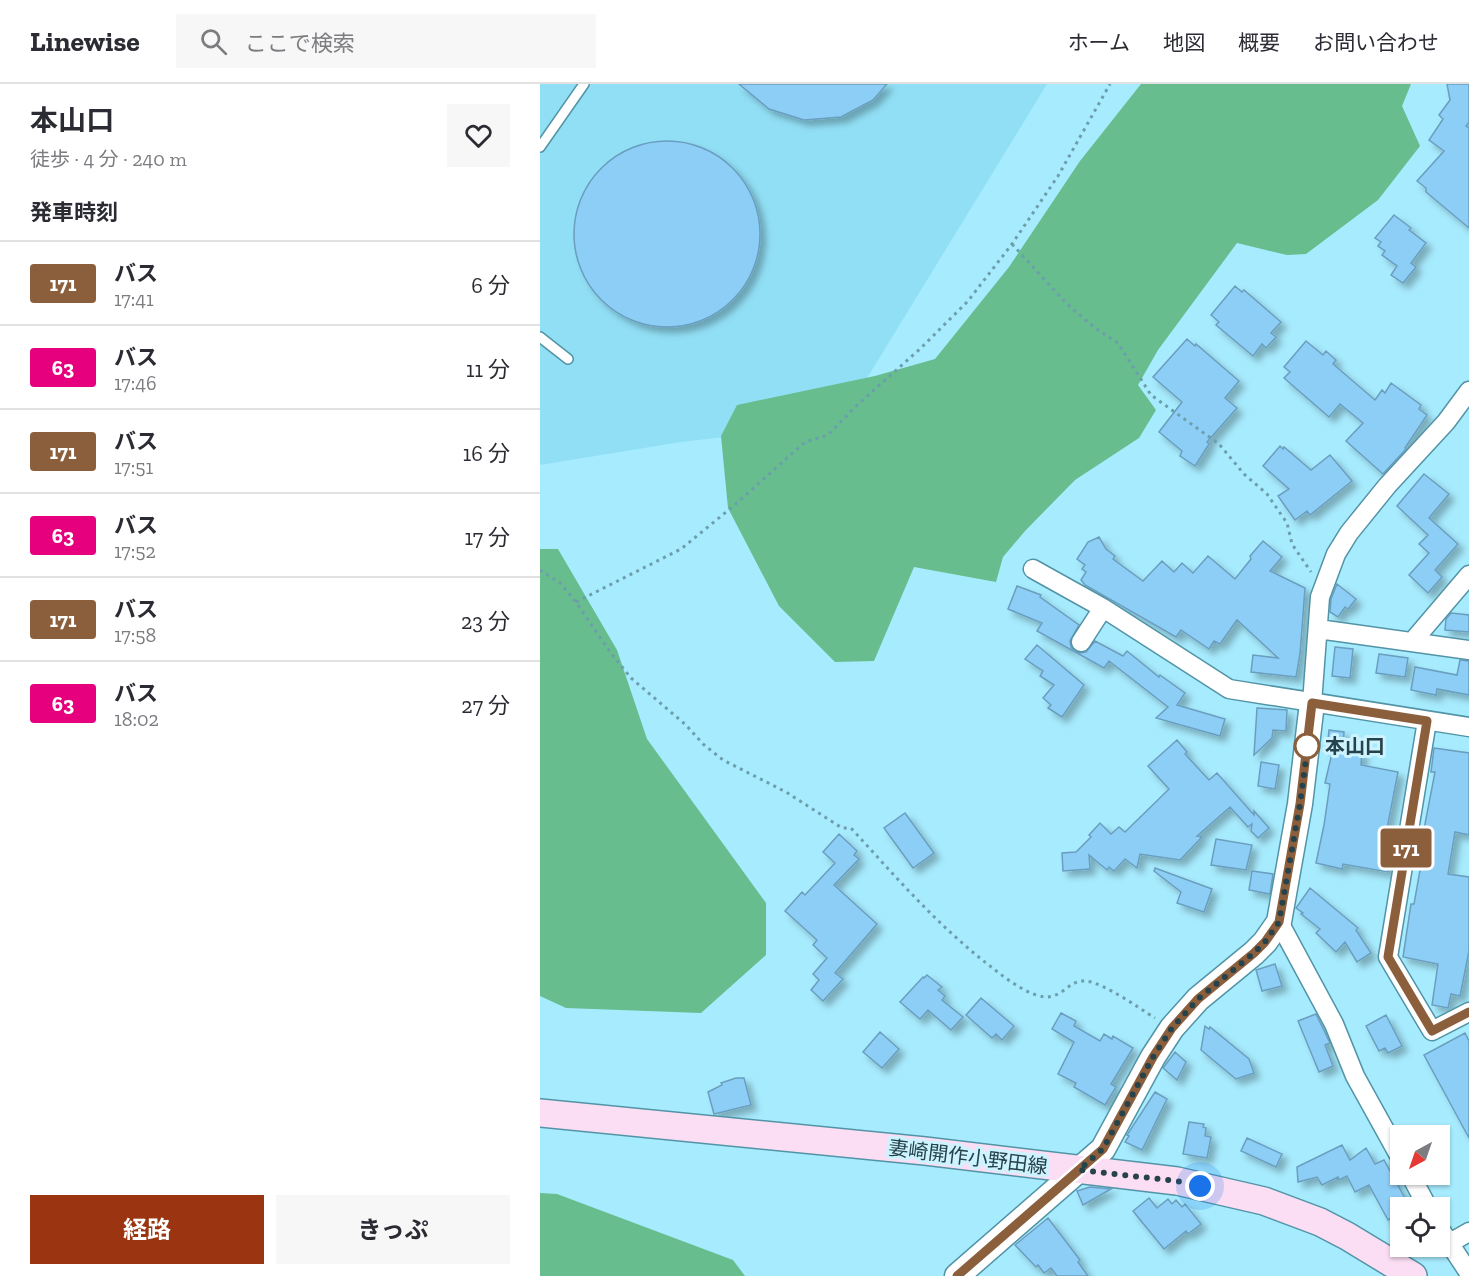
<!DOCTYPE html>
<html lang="ja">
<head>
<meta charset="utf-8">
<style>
  :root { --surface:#fff; --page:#f7f7f7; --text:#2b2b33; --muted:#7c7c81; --line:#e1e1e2; --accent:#9b3511 }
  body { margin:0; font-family:"Zilla Slab","Noto Sans JP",serif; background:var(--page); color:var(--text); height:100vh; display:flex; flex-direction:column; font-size:22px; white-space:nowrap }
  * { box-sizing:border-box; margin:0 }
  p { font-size:20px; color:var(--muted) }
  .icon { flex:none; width:33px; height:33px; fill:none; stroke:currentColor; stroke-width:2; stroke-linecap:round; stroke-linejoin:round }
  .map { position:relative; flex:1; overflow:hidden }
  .drawer { display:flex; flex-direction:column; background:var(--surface); width:540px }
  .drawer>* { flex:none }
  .badge { padding:0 12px; border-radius:4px; font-size:21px; line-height:39px }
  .needle { width:39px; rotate:220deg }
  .controls { position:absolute; left:850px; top:1041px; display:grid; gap:12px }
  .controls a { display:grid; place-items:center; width:60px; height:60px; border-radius:0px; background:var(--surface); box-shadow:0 2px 4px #0004; font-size:30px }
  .you { position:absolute; width:30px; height:30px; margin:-15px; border:4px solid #fff; border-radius:50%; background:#1a73e8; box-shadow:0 0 0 9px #1a73e833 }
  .map>.badge { position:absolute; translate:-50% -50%; box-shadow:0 0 0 3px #fff }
  h2 { padding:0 30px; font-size:22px; line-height:54px }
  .round { display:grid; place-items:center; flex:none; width:63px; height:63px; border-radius:0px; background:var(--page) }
  .overview { display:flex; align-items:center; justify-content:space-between; height:102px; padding:0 30px }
  h1 { font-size:28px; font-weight:700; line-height:45px }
  .primary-button { display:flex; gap:12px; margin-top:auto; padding:12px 30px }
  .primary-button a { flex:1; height:69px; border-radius:0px; background:var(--accent); color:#fff; font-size:24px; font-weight:700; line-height:69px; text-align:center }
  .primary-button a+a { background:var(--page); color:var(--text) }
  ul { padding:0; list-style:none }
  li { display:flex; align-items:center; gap:18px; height:84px; padding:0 30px; border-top:2px solid var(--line) }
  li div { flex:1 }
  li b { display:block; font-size:22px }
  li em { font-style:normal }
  li .badge { min-width:66px; font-weight:700; text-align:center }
  header { display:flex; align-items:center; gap:36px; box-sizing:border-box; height:84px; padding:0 30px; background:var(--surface); border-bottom:2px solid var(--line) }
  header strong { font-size:28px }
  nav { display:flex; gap:33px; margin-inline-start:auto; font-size:21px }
  .search { width:420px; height:54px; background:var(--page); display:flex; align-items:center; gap:15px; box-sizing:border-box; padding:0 21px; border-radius:0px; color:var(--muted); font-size:22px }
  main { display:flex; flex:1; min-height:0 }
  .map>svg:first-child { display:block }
</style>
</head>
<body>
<header>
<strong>Linewise</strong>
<div class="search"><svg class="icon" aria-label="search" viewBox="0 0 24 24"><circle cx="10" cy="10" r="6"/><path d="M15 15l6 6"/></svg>ここで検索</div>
<nav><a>ホーム</a><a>地図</a><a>概要</a><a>お問い合わせ</a></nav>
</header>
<main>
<section class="drawer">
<div class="overview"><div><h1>本山口</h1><p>徒歩 · 4 分 · 240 m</p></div><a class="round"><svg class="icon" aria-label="heart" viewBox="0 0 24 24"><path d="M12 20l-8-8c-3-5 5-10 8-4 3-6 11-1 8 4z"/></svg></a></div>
<h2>発車時刻</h2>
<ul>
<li><span class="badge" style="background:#8b5e3c;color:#fff">171</span><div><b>バス</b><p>17:41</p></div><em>6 分</em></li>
<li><span class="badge" style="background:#e6007e;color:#fff">63</span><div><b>バス</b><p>17:46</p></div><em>11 分</em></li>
<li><span class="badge" style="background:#8b5e3c;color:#fff">171</span><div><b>バス</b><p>17:51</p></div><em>16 分</em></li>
<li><span class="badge" style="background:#e6007e;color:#fff">63</span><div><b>バス</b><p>17:52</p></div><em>17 分</em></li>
<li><span class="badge" style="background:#8b5e3c;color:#fff">171</span><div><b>バス</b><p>17:58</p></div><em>23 分</em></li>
<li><span class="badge" style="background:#e6007e;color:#fff">63</span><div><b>バス</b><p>18:02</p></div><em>27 分</em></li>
</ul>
<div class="primary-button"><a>経路</a><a>きっぷ</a></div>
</section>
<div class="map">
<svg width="929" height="1192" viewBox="0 0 929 1192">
  <defs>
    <filter id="shadow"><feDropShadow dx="5.5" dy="5.5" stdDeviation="3" flood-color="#0004"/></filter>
  </defs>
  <rect width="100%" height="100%" fill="#a7ebfe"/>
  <path fill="#91dff5" d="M0,0h507l-208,340 -158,18 -141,23z"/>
  <path fill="#67bd8d" d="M601,0h270l-9,22 18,40 -42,54 -72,54 -19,1 -50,-12 -79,107 -20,35 18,25 -17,28 -64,42 -50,51 -22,26 -7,25 -82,-15 -40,94 -39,1 -56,-56 -51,-98 -7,-72 16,-31 138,-29 60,-17 74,-92 71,-106z
    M0,465h18l59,101 30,89 119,164v52l-65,58 -135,-5 -26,-12z
    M0,1109l17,1 176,66 12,16h-205z"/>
  <path fill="#8dcef7" stroke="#6b9ebe" stroke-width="1.5" filter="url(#shadow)" d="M199,0h148l-14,16 -32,17 -37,3 -35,-11z
    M907,0h22v38l-3,4 3,2v100l-43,-36v-4l-9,-7 27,-30 -15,-11 14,-21 -4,-4 11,-15z
    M34 150a93 93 0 1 1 186 0a93 93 0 1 1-186 0Z
    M854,131l17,13 -2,2 17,13 -15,20 5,4 -13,16 -12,-8 6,-9 -15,-11 3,-4 -7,-5 3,-4 -6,-4z
    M695,202l7,6 2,-2 37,32 -10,11 5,4 -10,11 -4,-4 -9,12 -37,-31 3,-3 -8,-7z
    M647,255l8,7 1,-2 43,37 -14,17 12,10 -30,34 2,2 -14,22 -15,-10 2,-5 -23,-19 23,-30 -29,-25z
    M766,257l17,14 3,-4 10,9 -3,4 42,36 7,-10 3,3 6,-10 30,22 -2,4 8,6 -22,33 1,1 -23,25 -37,-33 17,-18 -23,-19 -11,13 -45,-39 6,-6 -6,-5z
    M740,362l3,3 1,-2 27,23 19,-15 22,26 -42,34 -3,-4 -12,9 -17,-24 11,-7 -26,-23z
    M884,390l25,20 -20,24 29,26 -23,26 7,7 -14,16 -19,-18 20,-22 -10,-9 9,-9 -31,-29z
    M559,453l7,12 9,7 -2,3 30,22 19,-20 12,11 8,-9 11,10 15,-17 27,23 16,-20 -1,-3 13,-15 19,16 -12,14 35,17 -5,66 -4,23 -45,-5 2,-17 25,3 -41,-38 -17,24 -6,-3 -5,8 -28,-19 -5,7 -91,-52 -4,-5 5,-8 -4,-3 3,-4 -8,-6 11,-17z
    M797,500l19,15 -8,10 -3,-2 -7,10 -8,-5 1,-13z
    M477,502l24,9 -1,2 39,28 -9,16 1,6 3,4 6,2 6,-1 9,-11 28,15 4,-5 32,26 1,-2 25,18 -8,12 48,14 -5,17 -64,-18 12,-11 -59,-46 -5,7 -67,-37 5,-8 -34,-14z
    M911,529l18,2v17l-24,-2 1,-11z
    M497,561l47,40 -22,32 -14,-9 3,-3 -8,-7 11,-13 -14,-9 3,-5 -18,-12z
    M795,563l18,2 -3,29 -18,-2z
    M839,570l29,4 -3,19 -29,-4z
    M920,576l9,1v34l-32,-6 -1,6 -25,-5 4,-23 42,8z
    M717,624l30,2 -1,21 -13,-1 -1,8 -18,17z
    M789,646l15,2 -1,17 19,2 -1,14 37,7 -15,77 9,1 -4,22 -45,-8 -1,5 -26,-6 8,-38 6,-41 -5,-1 8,-34h-6z
    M637,656l10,12 -2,2 24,26 8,-7 37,42v-4l15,17 -11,10 -7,-7 1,-7 -4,3 -18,-20 -33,29 5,1 -22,23 -40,-6 -3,14 -12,-9 -11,12 -5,-4 -2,3 -18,-15 1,14 -27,2 -1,-18 14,-1 15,-15 -2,-2 11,-12 11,11 8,-7 6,5 44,-43 -21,-23z
    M894,664l35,5v82l-14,-3 -7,42 21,3v74l-9,45 -9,-2 -3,14 -16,-3 6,-41 -35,-7 8,-53h3l10,-56h-3l4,-24 10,-52h-4z
    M721,678l18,3 -4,24 -17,-3z
    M365,729l29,40 -21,15 -29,-40z
    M299,750l18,17 -3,4 5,4 -25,26 43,39 -42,49 8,6 -20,22 -12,-11 8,-10 -6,-6 14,-16 -14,-13 4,-5 -32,-29 17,-19 3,3 30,-32 -12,-11z
    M676,755l36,6 -6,25 -35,-5z
    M615,784l57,21 -8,23 -27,-9 4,-11 -27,-21z
    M712,787l21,3 -3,20 -21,-4z
    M770,804l48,40 -2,2 15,23 -14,9 -12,-20 -9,10 -20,-19 4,-4 -19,-15 2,-1 -7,-5z
    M735,880l7,22 -20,5 -6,-21z
    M387,891l15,12 -4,3 7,6 -3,4 21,17 -12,13 -23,-20 -8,9 -20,-17 23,-25 1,1z
    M441,914l33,28 -12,14 -6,-6 -4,4 -26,-23z
    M521,929l15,8 -2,5 26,15 4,-7 8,5 1,-3 20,12 -22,36 5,3 -11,18 -31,-18 2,-4 -18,-9 16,-32 -22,-13z
    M776,930l14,29 -5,2 8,21 -14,6 -21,-51z
    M846,931l16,31 -14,7 -3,-5 -6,3 -13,-25z
    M665,942l4,3 1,-2 39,32 5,14 -18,6 -35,-29z
    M340,948l19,17 -17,19 -19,-16z
    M925,949l4,8v97l-45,-83z
    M635,968l11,10 -9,18 -14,-12z
    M196,994h8l7,27 -37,9 -6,-22 14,-7 -1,-2z
    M615,1008l12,7 -25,51 -17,-8 4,-6 -2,-1z
    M649,1038l15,2 -1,3 3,1 -1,8 6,1 -4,21 -24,-4z
    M707,1054l35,16 -6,13 -35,-16z
    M802,1061l8,15 16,-12 9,16 9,-4 23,42 -6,4v6l-13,8 -19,-35 -14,7 -8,-16 -8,4 -1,-3 -16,8 -5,-8 -19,5 -1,-15z
    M550,1103l21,2 -28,16 -6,-14z
    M609,1114l8,10 11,-9 4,5 4,-4 6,7 3,-3 16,20 -13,10 -2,-3 -22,18 -31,-38z
    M508,1134l32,42 -2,2 10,14h-31l-6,-8 -7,5 -6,-8 -2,2 -21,-22z"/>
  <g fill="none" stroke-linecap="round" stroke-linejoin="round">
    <g stroke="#5294a6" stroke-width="12">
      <path id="service" d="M0,63l44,-63
        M0,253l28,22"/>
    </g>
    <g stroke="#5294a6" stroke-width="21">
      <path id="minor" d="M493,485l70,39 126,81 240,38
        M778,545l151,21
        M541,558l22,-34
        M872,558l57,-67
        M772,619l8,-106 16,-43 13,-21 38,-47 59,-64 23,-31
        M887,637l-39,236 44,74 37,-19
        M739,838l55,102 21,52 46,83
        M870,1090l18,34
        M900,1145l29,44
        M908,1160l21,-12"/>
    </g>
    <g stroke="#5294a6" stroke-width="27">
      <path id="tertiary" d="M417,1192l146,-127 50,-92 19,-29 26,-29 56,-46 11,-11 14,-20 21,-118 12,-101"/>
    </g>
    <g stroke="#5294a6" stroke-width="30">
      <path id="secondary" d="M0,1029l385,38 252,30 87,20 56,21 27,14 66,40"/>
    </g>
    <path stroke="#6c9eac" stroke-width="3" stroke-dasharray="3 4.5" stroke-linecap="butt" d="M472,160l54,59 29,25 23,15 33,52 68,49 25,30 23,20 20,29 5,21 19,28
      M0,486l20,13 16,19 34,50 21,26 55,47 17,19 20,16 63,32 56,36h9c44,48 87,98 139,138 14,11 29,23 46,29 25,9 31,-16 50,-14 18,2 53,27 69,37
      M36,518l105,-53 50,-41 74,-66 23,-7 26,-27 68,-61 46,-46 44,-57 46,-68 52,-92"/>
    <use href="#service" stroke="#fff" stroke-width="9"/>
    <use href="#minor" stroke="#fff" stroke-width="18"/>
    <use href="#tertiary" stroke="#fff" stroke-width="24"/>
    <use href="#secondary" stroke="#fbdef3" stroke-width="27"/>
  </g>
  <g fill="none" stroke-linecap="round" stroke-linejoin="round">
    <g stroke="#fff" stroke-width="14">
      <path id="line" d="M417,1192l146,-127 50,-92 19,-29 26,-29 56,-46 11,-11 14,-20 21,-118 12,-101 115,18 -39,236 44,74 37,-19"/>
    </g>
    <use href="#line" stroke="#8b5e3c" stroke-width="9"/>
    <path stroke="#26424a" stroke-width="6" stroke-dasharray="0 10.8" d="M660,1102l-23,-5 -98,-11 24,-21 50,-92 19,-29 26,-29 56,-46 11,-11 14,-20 21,-118 8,-60 -1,2"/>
  </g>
  <circle fill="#fff" stroke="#8b5e3c" stroke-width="3" cx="767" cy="662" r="12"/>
  <g text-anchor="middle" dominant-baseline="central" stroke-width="6" stroke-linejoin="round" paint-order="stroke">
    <g font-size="20" font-weight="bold" fill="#26424a" stroke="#ccf3ff" text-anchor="start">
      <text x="785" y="662">本山口</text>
    </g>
    <g font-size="20" fill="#26424a" stroke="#ccf3ff">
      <text transform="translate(428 1073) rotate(7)">妻崎開作小野田線</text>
    </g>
  </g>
</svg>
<div class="controls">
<a><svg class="needle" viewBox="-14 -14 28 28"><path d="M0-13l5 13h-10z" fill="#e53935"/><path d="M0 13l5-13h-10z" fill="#7c7c81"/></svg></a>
<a><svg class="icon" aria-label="locate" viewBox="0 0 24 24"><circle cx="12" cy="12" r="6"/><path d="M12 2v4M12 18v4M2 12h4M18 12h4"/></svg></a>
</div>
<div class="you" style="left:660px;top:1102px"></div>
<b class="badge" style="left:866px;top:764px;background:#8b5e3c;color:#fff">171</b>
</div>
</main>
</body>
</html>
